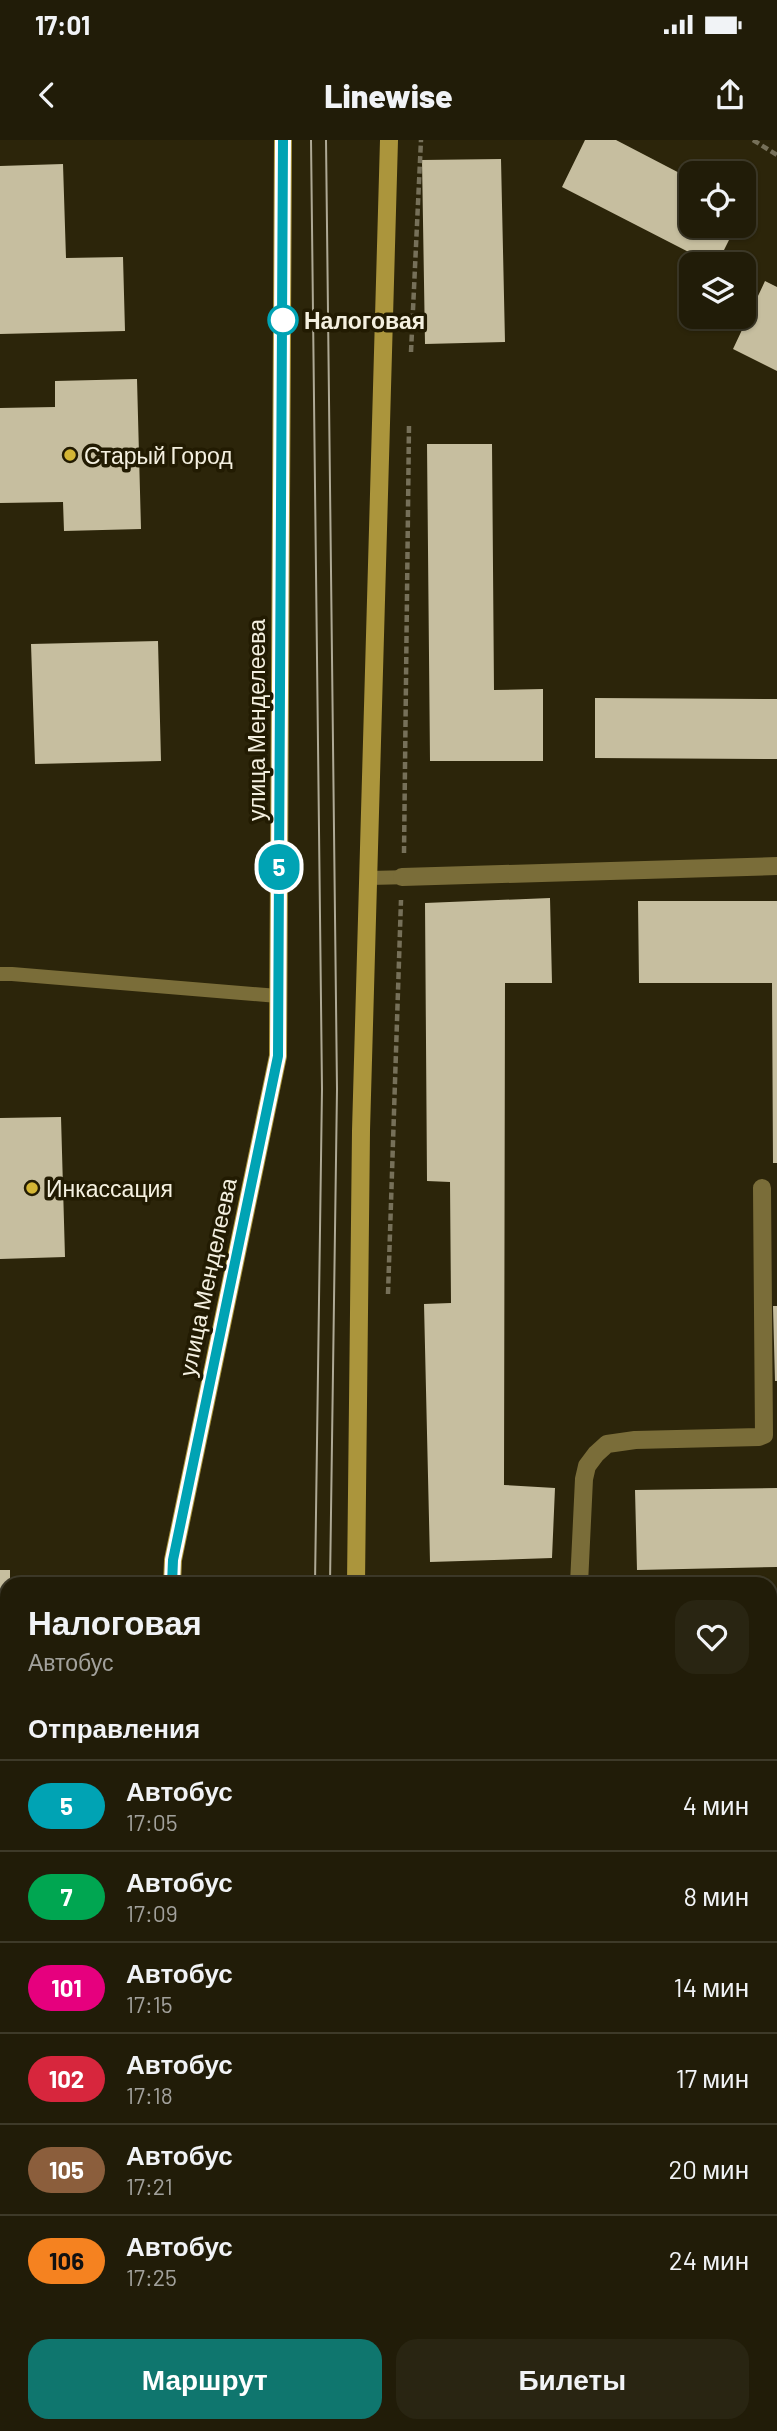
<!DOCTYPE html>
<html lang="ru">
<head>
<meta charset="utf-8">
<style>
  :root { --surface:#211c08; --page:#292512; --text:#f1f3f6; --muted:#a2a19c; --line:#3e3a29; --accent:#0f766e }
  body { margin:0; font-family:Barlow,sans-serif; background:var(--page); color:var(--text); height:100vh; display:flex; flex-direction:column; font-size:26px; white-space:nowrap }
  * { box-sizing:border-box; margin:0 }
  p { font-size:23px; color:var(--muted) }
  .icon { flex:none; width:38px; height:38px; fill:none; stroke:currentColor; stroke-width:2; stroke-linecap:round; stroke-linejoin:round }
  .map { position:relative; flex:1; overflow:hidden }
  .drawer { position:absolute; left:0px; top:1437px; width:777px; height:856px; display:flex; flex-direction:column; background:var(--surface); border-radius:21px 21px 0 0; box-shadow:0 2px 5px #0004,0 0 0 2px var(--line) }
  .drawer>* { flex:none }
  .badge { padding:0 14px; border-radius:23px; font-size:24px; line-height:46px }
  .fabs { position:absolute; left:679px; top:21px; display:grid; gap:14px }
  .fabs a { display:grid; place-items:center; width:77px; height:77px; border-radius:14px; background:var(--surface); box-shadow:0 2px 5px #0004,0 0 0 2px var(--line); font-size:35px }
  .map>.badge { position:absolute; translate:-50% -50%; box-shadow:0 0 0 4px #fff }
  h2 { padding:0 28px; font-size:26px; line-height:63px }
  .round { display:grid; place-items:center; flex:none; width:74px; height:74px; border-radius:21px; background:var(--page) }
  .headline { display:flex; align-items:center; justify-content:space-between; height:119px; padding:0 28px }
  h1 { font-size:33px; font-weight:800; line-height:52px }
  .cta { display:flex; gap:14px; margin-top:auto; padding:14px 28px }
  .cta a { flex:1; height:80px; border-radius:21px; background:var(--accent); color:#fff; font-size:28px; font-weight:800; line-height:80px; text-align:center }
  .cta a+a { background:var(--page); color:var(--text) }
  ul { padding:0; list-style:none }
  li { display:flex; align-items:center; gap:21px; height:91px; padding:0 28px; border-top:2px solid var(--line) }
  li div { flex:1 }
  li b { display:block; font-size:26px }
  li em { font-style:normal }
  li .badge { min-width:77px; font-weight:700; text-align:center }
  .status { display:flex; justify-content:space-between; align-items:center; height:49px; padding:0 35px; background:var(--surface); direction:ltr }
  .status svg { height:19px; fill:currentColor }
  header { display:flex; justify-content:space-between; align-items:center; height:91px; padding:0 28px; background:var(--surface); font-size:32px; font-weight:800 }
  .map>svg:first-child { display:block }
</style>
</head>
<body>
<div class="status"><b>17:01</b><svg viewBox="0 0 49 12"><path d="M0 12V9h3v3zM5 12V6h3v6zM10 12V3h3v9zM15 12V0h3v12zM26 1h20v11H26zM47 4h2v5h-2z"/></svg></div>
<header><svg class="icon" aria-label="back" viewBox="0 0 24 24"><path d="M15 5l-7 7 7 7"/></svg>Linewise<svg class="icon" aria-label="share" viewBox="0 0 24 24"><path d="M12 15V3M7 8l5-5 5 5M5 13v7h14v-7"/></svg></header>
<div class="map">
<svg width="777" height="2291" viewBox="0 0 777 2291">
  <rect width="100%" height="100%" fill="#2c250a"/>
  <path fill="#c6be9f" d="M585,0h31l75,39v47h45l-19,38h-5l-150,-77z
    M501,19l4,183 -80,2 -3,-184z
    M63,24l3,94 57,-1 2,74 -125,3v-168z
    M765,141l12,6v84l-44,-22z
    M137,239l4,150 -77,2 -1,-29 -63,1v-95l55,-1v-26z
    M427,304h65l2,246 49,-1v72h-113z
    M158,501l3,120 -126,3 -4,-120z
    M595,558l182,1v60l-182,-1z
    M550,758l2,85h-47l-1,502 51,3 -3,70 -122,4 -6,-258 27,-1 -1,-121 -23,-1 -2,-278z
    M638,761h139v262h-4l-1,-180h-133z
    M61,977l4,140 -65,2v-141z
    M773,1166h4v75h-2z
    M777,1348v79l-140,3 -2,-80z
    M0,1430h10v14h-3v114h-7z
    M770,1563h7v66h-7z
    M770,2107h7v64h-7z
    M464,2286h166v5h-167z"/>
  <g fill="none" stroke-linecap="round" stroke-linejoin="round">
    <path stroke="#767059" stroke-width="4.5" stroke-dasharray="7 3.5" stroke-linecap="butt" d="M753,0l24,15
      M411,212l10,-212
      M404,713l5,-429
      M388,1154l13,-394
      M318,2291v-5"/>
    <path stroke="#7a6d39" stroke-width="14" d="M369,738l43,-1
      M0,834h12l266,22
      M0,1680h7
      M770,1929l5,160"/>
    <path stroke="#7a6d39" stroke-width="18" d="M402,737l375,-11
      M579,1444l5,-105 3,-13 9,-12 11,-10 28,-4 124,-3 5,-2 -2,-247
      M770,1465h7
      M770,2216h7"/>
    <path stroke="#ab953c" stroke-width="18" d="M172,1444l1,-24 105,-504 5,-916
      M356,1444l5,-453 28,-991
      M163,2286v5
      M270,2291v-5"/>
    <path stroke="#aea995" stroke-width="2" d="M311,0l11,949 -7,495
      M326,0l11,949 -7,495
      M223,2286v5
      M238,2286v5"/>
  </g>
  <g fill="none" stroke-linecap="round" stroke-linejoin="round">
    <g stroke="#fff" stroke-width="16">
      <path id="line" d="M172,1444l1,-24 105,-504 5,-916"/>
    </g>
    <use href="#line" stroke="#00a3b4" stroke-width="10"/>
  </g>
  <circle fill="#fff" stroke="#00a3b4" stroke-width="3.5" cx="283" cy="180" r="14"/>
  <g fill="#d4b635" stroke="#221b02" stroke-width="2.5">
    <circle cx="70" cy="315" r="7"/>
    <circle cx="32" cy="1048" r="7"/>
  </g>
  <g text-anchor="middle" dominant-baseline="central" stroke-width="7" stroke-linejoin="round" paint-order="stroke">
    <g font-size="23" font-weight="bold" fill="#f4f0e0" stroke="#221b02" text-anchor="start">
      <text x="304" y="180">Налоговая</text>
    </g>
    <g font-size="23" fill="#f4f0e0" stroke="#221b02" text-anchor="start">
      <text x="84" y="315">Старый Город</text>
      <text x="46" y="1048">Инкассация</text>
    </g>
    <g font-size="23" fill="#f4f0e0" stroke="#221b02">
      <text transform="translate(256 580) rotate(-90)">улица Менделеева</text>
      <text transform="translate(207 1137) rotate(-78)">улица Менделеева</text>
    </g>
  </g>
</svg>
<div class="fabs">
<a><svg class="icon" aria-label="locate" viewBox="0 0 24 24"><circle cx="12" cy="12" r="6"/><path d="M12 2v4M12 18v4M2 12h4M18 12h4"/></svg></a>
<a><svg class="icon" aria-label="layers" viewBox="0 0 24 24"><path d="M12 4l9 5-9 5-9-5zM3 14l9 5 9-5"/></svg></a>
</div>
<b class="badge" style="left:279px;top:727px;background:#00a3b4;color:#fff">5</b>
<section class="drawer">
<div class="headline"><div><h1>Налоговая</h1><p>Автобус</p></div><a class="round"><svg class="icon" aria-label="heart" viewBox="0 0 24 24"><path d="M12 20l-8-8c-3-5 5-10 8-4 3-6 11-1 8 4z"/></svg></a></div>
<h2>Отправления</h2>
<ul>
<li><span class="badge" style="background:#00a3b4;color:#fff">5</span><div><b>Автобус</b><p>17:05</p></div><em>4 мин</em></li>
<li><span class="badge" style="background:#00a651;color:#fff">7</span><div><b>Автобус</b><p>17:09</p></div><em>8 мин</em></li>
<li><span class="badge" style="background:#e6007e;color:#fff">101</span><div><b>Автобус</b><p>17:15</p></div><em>14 мин</em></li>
<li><span class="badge" style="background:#d7263d;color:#fff">102</span><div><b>Автобус</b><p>17:18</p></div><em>17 мин</em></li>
<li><span class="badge" style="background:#8b5e3c;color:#fff">105</span><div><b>Автобус</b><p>17:21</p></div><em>20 мин</em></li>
<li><span class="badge" style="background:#f58220;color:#111">106</span><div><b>Автобус</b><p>17:25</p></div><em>24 мин</em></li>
</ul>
<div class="cta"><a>Маршрут</a><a>Билеты</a></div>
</section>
</div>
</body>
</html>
